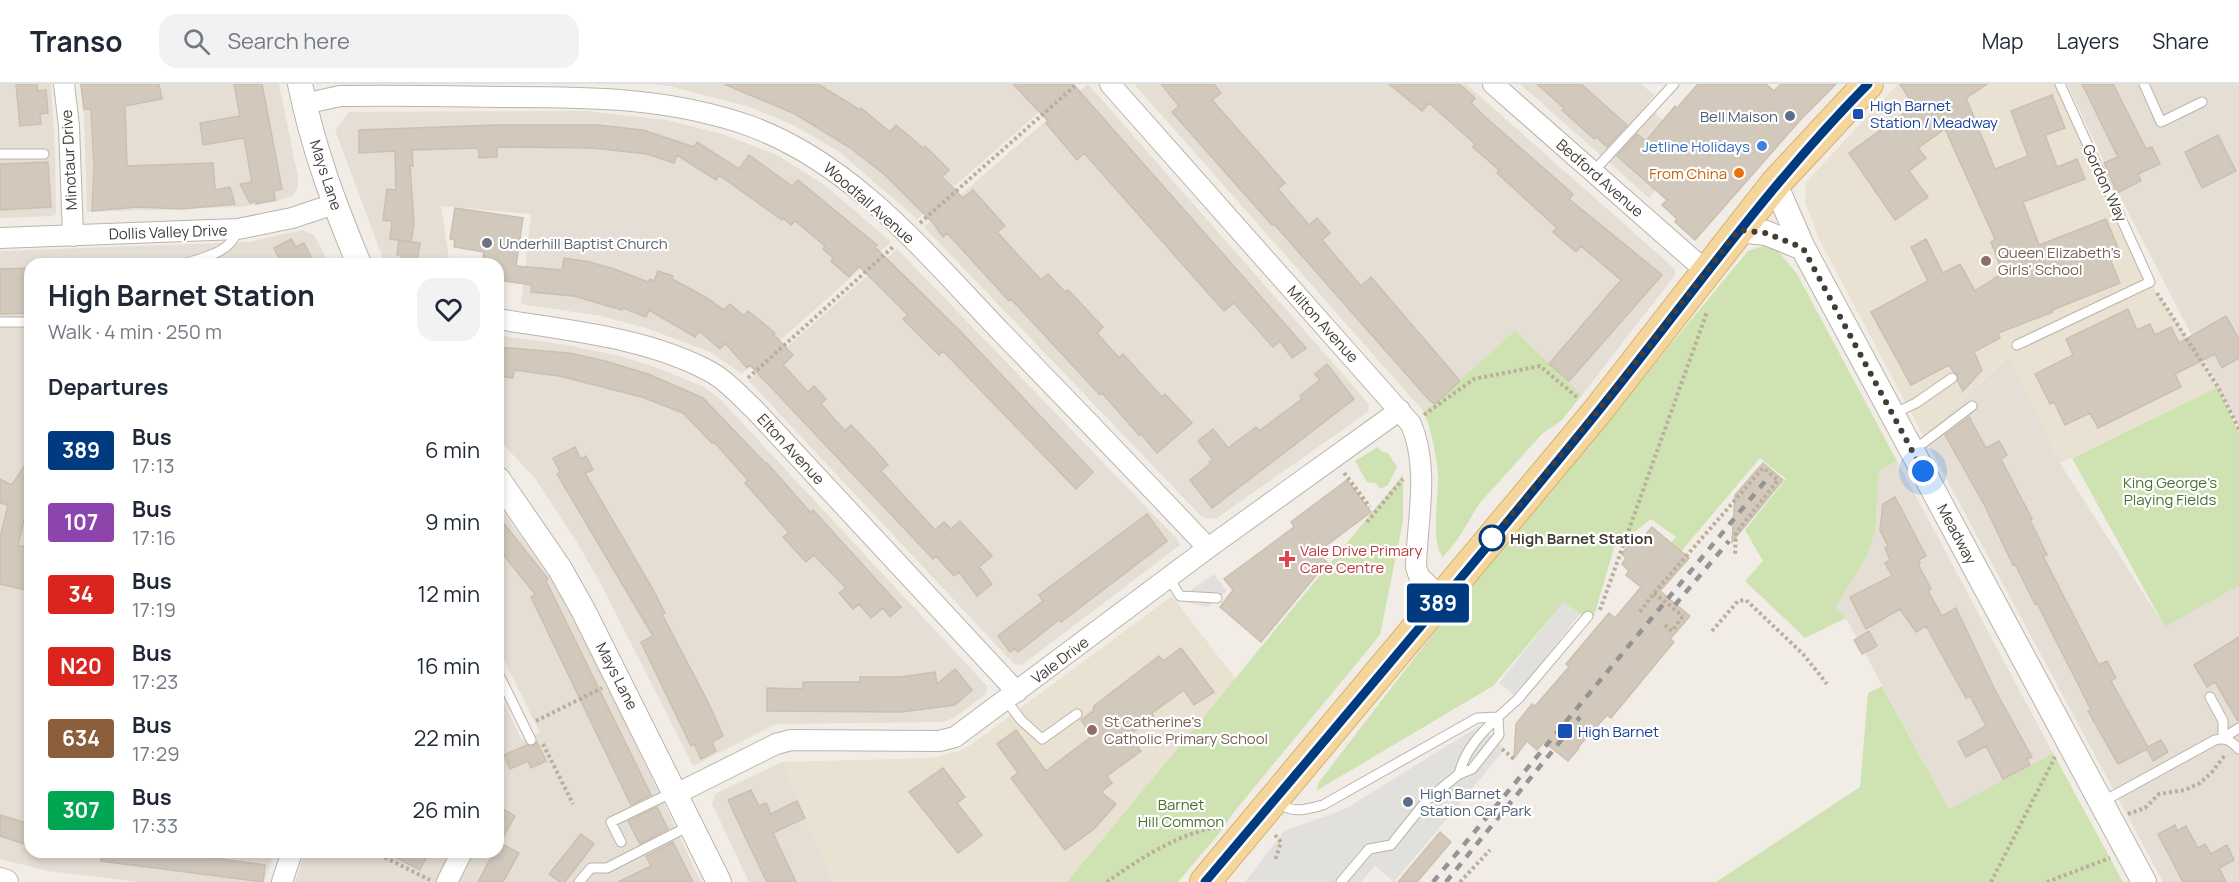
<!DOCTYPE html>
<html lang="en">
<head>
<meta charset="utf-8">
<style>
  :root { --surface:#fff; --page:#f2f2f3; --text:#1f2937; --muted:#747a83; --line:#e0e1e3 }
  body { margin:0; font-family:Manrope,sans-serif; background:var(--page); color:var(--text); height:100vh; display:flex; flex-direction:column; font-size:22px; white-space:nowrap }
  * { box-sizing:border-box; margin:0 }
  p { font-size:20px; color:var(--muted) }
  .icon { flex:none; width:33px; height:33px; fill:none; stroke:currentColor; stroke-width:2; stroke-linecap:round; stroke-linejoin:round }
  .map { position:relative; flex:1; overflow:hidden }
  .details { position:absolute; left:24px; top:174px; width:480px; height:600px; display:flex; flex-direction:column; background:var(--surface); border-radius:18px; box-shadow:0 3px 9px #0003 }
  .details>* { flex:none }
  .badge { padding:0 12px; border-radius:4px; font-size:21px; line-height:39px }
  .you { position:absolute; width:30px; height:30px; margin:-15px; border:4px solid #fff; border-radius:50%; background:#1a73e8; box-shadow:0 0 0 9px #1a73e833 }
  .map>.badge { position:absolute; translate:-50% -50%; box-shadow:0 0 0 3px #fff }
  h2 { padding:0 24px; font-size:22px; line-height:54px }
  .round { display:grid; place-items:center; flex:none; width:63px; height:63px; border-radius:18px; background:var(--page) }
  .headline { display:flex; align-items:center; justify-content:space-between; height:102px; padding:0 24px }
  h1 { font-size:28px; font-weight:700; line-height:45px }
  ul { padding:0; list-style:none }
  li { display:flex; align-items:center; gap:18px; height:72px; padding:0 24px }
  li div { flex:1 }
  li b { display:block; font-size:22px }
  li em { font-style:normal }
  li .badge { min-width:66px; font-weight:700; text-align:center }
  header { display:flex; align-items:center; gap:36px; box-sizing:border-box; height:84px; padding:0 30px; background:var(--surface); border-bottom:2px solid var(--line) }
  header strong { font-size:28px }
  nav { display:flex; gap:33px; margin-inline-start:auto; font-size:21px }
  .search { width:420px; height:54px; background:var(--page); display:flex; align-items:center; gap:15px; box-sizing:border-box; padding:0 21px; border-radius:18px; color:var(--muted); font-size:22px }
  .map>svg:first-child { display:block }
</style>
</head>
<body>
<header>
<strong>Transo</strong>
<div class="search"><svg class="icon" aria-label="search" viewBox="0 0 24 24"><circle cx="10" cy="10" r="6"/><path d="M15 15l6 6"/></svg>Search here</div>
<nav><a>Map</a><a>Layers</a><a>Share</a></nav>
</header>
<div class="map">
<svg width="2239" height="798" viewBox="0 0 2239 798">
  <rect width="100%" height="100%" fill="#f1ede6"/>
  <path fill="#e4ded4" d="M0,0h51l4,66 1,64 -3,2 -53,2z
    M80,0h199l19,93v10l-5,8 -18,7 -35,5 -153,5 -3,-95z
    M651,0h420l-154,135 -79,-68 -45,-26 -43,-18 -81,-21z
    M1088,0l281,320 -1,8 -151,106 -8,1 -7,-2 -278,-290z
    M1134,0h332l209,185v6l-93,120 -67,-64 -91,81z
    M1520,0h121l13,11 -8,10 45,41 -42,52z
    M2067,0h172v343l-114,-221z
    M586,27l81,9 55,14 55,21 49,31 65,56 -149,132 -32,-22 -61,-23 -48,-13 -80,-12 10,-90 -90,-8 9,58h-65l-50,-134 14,-18z
    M302,146l12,5 15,29h-299v588h245l-11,30h-125l-91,-11 -48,-12v-608l250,-9z
    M897,165l278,288 5,8 -158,120 -8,-1 -265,-283z
    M498,251l68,10 54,11 35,11 49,20 16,12 267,287 -1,8 -32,24 -13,4 -165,2 -83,42 -91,-180 -24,-42 -44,-67 -36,-38z
    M2009,271l51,108 105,164 73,-42 1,2v295h-76l-239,-445z
    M1897,377l156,292 -104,56 -103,-191 -11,-10 31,-50 9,-26 4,-62z
    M498,421l56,78 59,113 88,186h-406l10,-30h193v-163l24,52 18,-8 -42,-85z
    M782,678l51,120h-84l-37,-78 3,-10z"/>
  <path fill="#e9e1d1" d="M1898,0h158l94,198 68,105 -158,76 -52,-108 -84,82 -104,-196 -15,-39 1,-20z
    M1172,512l63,82 -168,204h-234l-51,-120 150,-4 27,-7 13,-7z"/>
  <path fill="#cfe2b2" d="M1763,162l14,4 20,24 100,187 -18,9 -4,62 -9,26 -31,50 11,10 -41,20 -60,-57 18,-20 -18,-31 41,-51 -26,-21 -103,122 -9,-9 28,-34 -25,-18 -37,29 -20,68 -14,-2 -16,-12 -71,84 -177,105 3,-9 130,-169 299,-362z
    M1515,247l67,64 -20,25 -20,14 -63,70 -21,35 -15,18c-13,-15 -4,-60 -5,-82 -2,-22 -6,-42 -14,-63z
    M2218,303l21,46v154l-1,-1 -73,41 -93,-169z
    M1378,363l3,4 7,2 9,14 -9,18 -8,4 -4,-6 -9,-1 -12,-21z
    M1403,391v46l-23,114 -146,177 -12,18 -44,52h-111z
    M1882,602l67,123 104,-56 70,129h-407l144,-95 8,-94z"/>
  <path fill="#e2e0dd" d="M1214,490l13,17 -19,16 -31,-7z
    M1564,517l16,13 -65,82 -16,-13z
    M1479,642l26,23 -111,133 -19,-16 -14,16h-116l39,-51 61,-22z"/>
  <path fill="#d2c8bc" stroke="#ccbfb0" stroke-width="1.5" d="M16,0h21l1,7 8,-1 2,23 -8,1 1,10 -21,2z
    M81,0h78l3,15 -37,7 2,60 86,-3 2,27 15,-3 5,17 -54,5 -43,-2 -46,4 2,-44 -3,-58h-7z
    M234,0h28l20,105 -8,2 1,9 -19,4v-3l-6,2 -10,-19 12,-2 -8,-44 -41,7 -3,-22 40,-7z
    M724,0h94l42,26 1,-2 29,24 6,-7 27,23 2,-2 24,24 -7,7 21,21 10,-8 32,36 -8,6 21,23 23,25 7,-6 17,18 3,-2 35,37 -6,6 22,25 4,-4 39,43 3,-3 27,29 -35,30 -16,-19 -2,1 -37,-42 -2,2 -89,-96 -2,2 -10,-11 -52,-57 -4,4 -9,-13 -49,-49 -36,-28 -54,-33z
    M1013,0h60l233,264 -14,10 -12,-17 -7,6 -39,-44 -10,8 -140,-158 -7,7 -31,-37 2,-2z
    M1161,0h53l7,9 -9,7 73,83 -7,6 31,36 8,-7 13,15 -8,7 39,46 10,-9 89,104 -25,23 -6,-4 -126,-143 -29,-33 -2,1 -100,-113 7,-6z
    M1389,0h70l16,14 -4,5 13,13 89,78 -4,5 93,76 -93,106 -20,-17 72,-84 -40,-34 -5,6 -23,-20 4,-4 -60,-55 2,-3 -26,-23 2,-3 -46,-41 -7,8z
    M1537,0h44l46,41 -20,22 -11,-10 -2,2 -32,-29 2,-2z
    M1698,0h68l8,7 7,-7h55l-34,34 -107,122 -20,-18 2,-3 -15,-14 5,-5 -50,-44 20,-22 9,7 29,-35 2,2z
    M1900,0h87l-21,14 29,71 33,-13 -17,-45 41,-16 13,33 -20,7 12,32 20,-8 8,20 -62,23 16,43 67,-26 15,36 -11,4 10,24 -68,27 1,2 -55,21 2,5 -26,14 8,18 -19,21 -5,-9v-7l-5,-4 -4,-6 -38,20 -40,-73 57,-31 -17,-34 15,-8 17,34 17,-9 15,27 28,-18 -12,-31 4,-3 -50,-110 -27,19 8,10 -17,13 19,26 -33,23 -46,-67 65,-47z
    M2082,0h31l33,65 6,-2 8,17 -22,10 3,7 -24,12 -13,-30 14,-6z
    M496,41h101l46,5 51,17 3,-5 42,27 10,-14 43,31 6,-6 79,65 -2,2 86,85 132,140 -17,17 -133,-138 -4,4 -36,-36 5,-4 -49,-49 -10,11 -18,-16 2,-3 -10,-9 2,-3 -30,-25 -4,4 -8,-7 -1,2 -63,-45 -3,5 -39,-25 -3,8 -27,-9 -54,-6 -96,-1v10l-18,1 -1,-10 -66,2 1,16h-3l4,58 -3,18 9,1 -3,21h-17l2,-9h-5l2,-15 12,2 -21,-3 2,-18 -9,-1 4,-31 9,1 -1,-39 -36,2v-23z
    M2218,51l18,36 -34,17 -17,-36z
    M48,78l3,45 -51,3v-46z
    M455,124l68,10 -7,48 46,4 2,-12 26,4 24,7 34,13 2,-3 4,2 4,-10 15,5 -1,3 35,19 17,12 6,-6 14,12 4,-5 27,22 -2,1 20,21 -10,10 25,27 6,-6 12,13 -5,5 24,27 6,-6 25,26 12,14 -7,6 54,59 9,-8 7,7 9,-8 32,35 -13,11 13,17 -15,12 -18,-24 -5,4 -18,-20 -3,3 -183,-194 -3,3 -22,-25 -5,6 -21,-18 -4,6 -46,-27 -3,7 -23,-9 -1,2 -48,-14 -43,-4 1,-7 -34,-5v-16h-16l2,-12 -30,-5 1,-7 -5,-1z
    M291,155l5,8 8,-4 11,21h-33l-8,-16z
    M30,184v45l-30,1v-45z
    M2128,225l9,21 13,-6 5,11 16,-8 8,16 47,-27 13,23v19l-17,10 -7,-14 -40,20 6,13 -83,41 -8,-15 -25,12 -11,-23 -4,2 -15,-30 38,-19 -7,-16z
    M498,263l71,6 36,8 43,13 55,24 63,66 1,-1 44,50 2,-3 88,97 -11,10 -7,-9 -12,10 -12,-14 -6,5 -14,-16 7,-5 -32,-33 -8,7 -23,-25 6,-4 -44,-50 3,-3 -34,-38 -2,1 -29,-30 -41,-16 -83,-21 -45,-6 -1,8 -15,-2z
    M1327,280l27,35 -142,109 -22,-28 20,-16 -1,-2 4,-2 -15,-19 15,-12 15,19 28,-21 3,4 43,-32 -2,-3 20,-16 -5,-6z
    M1969,333l17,31 13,-7 8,14 -6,4 31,60 -2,1 17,35 -4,1 56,109 8,-4 9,17 -5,3 37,66 13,-7 7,12 -15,9 -6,-12 -29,15 -30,-53 3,-1 -54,-107 -2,1 -20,-40 -2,1 -28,-59 -40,-71z
    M575,363l6,12 5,-3 7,14 -8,3 66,113 14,27 -3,1 47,90 14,32 -11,6 4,9 -15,8 -7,-15 -3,2 -50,-104 12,-6 -96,-162 3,-2 -7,-14z
    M30,373v37l-12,52 12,1v44l-30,-7v-46l8,-33 -8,-2v-24l12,6z
    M1763,379l20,17 -51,62 3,-47z
    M1347,396l24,32 -48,36 3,5 -5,4 6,5 -66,80 -41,-35 13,-17 -9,-11 70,-52 -3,-5z
    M1895,413l31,59 -7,4 1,3 -2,1 13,25 -3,2 14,25 14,-8 39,82 37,67 -5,2 3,6 -27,14 -17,-33 -20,11 -8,-15 28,-16 -16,-30 -4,2 -40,-72 -10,6 -16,-23 -34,20 -16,-32 42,-21 -7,-13 5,-3 -5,-12 3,-2 -8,-16 3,-26z
    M1147,430l20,27 -106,81 -2,-2 -41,32 -3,-3 -5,3 -12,-16 45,-35 -4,-6z
    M498,432l50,63 -2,2 105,214 -20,10 -100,-208 4,-3 -37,-46z
    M1652,443l37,31 -29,33 30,25 -20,23 4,3 -63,76 -4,-3 -29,32 1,1 -11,13 -24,-19 -7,8 -10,-9 -13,17 2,-34 16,-20 3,2 34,-39 -3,-3 43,-51 6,5 26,-31 -15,-12 3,-4 -7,-7 4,-6 -4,-4 14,-18 5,4z
    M1869,547l8,15 -15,8 -8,-14z
    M2239,553v84h-1l-23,-39 -8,5 -13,-22z
    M1181,564l33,44 -20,13 -10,-15 -32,23 2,4 -25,18 12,16 -34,25 5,7 -11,9 15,12 -22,25 -29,21 -54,-72 7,-5 -21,-29 19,-14 30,41 46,-35 -11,-16 12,-9 1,-5 65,-50 4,5z
    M955,585l17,21 -17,15 -54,7 -134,-1v-23l36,1v-7h57v-5h40l35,-5 2,12z
    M537,658l9,19 -15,7 -3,-7 -18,8 -6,-14 23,-10 6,1z
    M943,684l22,29 -8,6 25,32 -24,18 -49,-61z
    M751,706l8,16 7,-3 5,11 26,-13 8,17 -32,15 23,49h-29l-19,-39 -20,-43z
    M498,722l17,10 -15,27 19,10 -16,29h-25l16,-30h4z
    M657,723l11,22 -28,15 -12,-23z
    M0,731l30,9v22l-30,-10z
    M2175,741l2,6 9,-5 12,22 7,-4 6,10 16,-9 7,15 -15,8 7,14h-43l-25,-48z
    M1440,748l11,10 -34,40h-19z
    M581,750l13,10 -29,38h-5l-11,-8z
    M673,758l20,40h-75l33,-16 -5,-10z
    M102,768h65l98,13 -2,17 -162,-21z
    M385,768h44l-9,18z"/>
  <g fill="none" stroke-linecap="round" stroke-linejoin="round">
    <g stroke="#bbb4a9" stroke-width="11">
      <path id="service" d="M2144,0l17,38 41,-20
        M0,70h44
        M1593,88l81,-88
        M183,180c22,-7 48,-11 55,-35
        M0,238h29l1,5
        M2017,261l133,-63 -90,-198
        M1893,330l23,-11 36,-25
        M1914,366l58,-44
        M1169,494l11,18 37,2
        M498,589l33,67
        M2210,613l13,24v17
        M1006,616l15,20 21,19 35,-25
        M2223,654l16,-10
        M1459,690c6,-24 21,-40 39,-57
        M1276,718c18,12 27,8 47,3l154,-87 21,-1
        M2102,718l113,-62c11,-3 16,1 24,9
        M621,758l-10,-20 62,-30
        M579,798l12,-14h16l82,-42
        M1341,798l28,-33 22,-4 36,-45 32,-26 13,-5 27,-34 -1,-18 20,-18 70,-83"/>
    </g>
    <g stroke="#bbb4a9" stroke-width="22">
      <path id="minor" d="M64,0l5,42 4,110
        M1110,0l301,340c19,45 6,96 5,143l3,9 23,23
        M1493,0l214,188
        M304,20l36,-8c54,-1 108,0 162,1 86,0 166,0 248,29 104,38 177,129 252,207 69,71 138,143 206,215
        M0,154l238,-9 54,-11 42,-14
        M498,235c71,12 148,18 213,53 16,9 29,24 42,36l264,284
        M676,710l100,-50 15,-4 148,1 16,-4 253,-189 192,-138
        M282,798l10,-30
        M447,798l15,-30"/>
    </g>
    <g stroke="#bbb4a9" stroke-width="26">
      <path id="tertiary" d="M300,0c13,64 34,120 59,180
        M1775,100l28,64 341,634
        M1739,146l27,3 37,15
        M498,395l62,90 23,41 136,272
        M0,796l6,2"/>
    </g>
    <g stroke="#d8b06d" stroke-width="32">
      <path id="primary" d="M1205,798l391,-469 179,-229 93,-100"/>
    </g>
    <path stroke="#bcae9c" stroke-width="4" stroke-dasharray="3 3" stroke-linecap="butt" d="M920,139l157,-139
      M2157,209l61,94 21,42
      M748,294l146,-132
      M1424,331l50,-36 66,-13 38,32
      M1344,389l26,34
      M1367,438l36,-43
      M1629,451l1,9
      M1600,526l107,-298
      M1640,528l14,-19 109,-125 15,12 -42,53 -1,23
      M1665,541l7,6 11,-15
      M1712,547l26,-30 8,-1 57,54 24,30
      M536,637l66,-33
      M543,660l30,60
      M1502,665l13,11
      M2128,730l17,-6 14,-14 26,-4 15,-7 12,-11 13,-17
      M1275,751l6,7 -6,19
      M374,768l56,28
      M1107,798c32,-23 73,-50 113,-55
      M1460,798l30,-32
      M1991,798l64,-125
      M2047,798l63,-24"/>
    <use href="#service" stroke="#fff" stroke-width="9"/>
    <use href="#minor" stroke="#fff" stroke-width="20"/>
    <use href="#tertiary" stroke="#fff" stroke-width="24"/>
    <use href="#primary" stroke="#f4d59b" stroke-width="30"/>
    <path stroke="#949494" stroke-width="4.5" stroke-dasharray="8 8" stroke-linecap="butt" d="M1675,521l54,-64
      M1433,798l334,-403
      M1446,798l134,-165"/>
    <path stroke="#bcae9c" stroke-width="4" stroke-dasharray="3 3" stroke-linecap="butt" d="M1654,509l29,23"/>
  </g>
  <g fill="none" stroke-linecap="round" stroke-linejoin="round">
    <g stroke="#fff" stroke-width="14">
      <path id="line" d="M1205,798c131,-155 263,-310 391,-468 90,-111 171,-228 272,-330"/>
    </g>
    <use href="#line" stroke="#003b80" stroke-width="9"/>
    <path stroke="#433d36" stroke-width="6" stroke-dasharray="0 10.8" d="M1492,454l104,-125 143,-183 27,3 37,15 120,223"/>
  </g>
  <g fill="#1a4fb4" stroke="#fff" stroke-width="2">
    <rect x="1852" y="24" width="12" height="12" rx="3"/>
    <rect x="1557" y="639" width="16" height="16" rx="3"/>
  </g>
  <g fill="#5c6f8a" stroke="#fff" stroke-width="2">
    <circle cx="1790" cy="32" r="6"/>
    <circle cx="1408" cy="718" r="6"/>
  </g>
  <circle fill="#3f7fe0" stroke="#fff" stroke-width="2" cx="1762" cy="62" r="6"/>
  <circle fill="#e8710a" stroke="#fff" stroke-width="2" cx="1739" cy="89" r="6"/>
  <circle fill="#6b7280" stroke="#fff" stroke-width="2" cx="487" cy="159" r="6"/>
  <g fill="#8d6e63" stroke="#fff" stroke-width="2">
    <circle cx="1986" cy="177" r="6"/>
    <circle cx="1092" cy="646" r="6"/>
  </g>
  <circle fill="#fff" stroke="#003b80" stroke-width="3" cx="1492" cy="454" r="12"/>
  <path fill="#e0444e" stroke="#fff" stroke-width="2" d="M1284 466h6v6h6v6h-6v6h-6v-6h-6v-6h6z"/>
  <g text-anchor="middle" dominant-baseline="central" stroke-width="4.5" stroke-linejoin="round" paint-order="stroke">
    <g font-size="15" fill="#164399" stroke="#fff" text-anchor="start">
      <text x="1870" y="21">High Barnet<tspan x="1870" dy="17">Station / Meadway</tspan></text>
      <text x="1578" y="647">High Barnet</text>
    </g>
    <g font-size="15" fill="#4e5e75" stroke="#fff" text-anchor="end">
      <text x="1778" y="32">Bell Maison</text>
      <text x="1420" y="709" text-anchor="start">High Barnet<tspan x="1420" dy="17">Station Car Park</tspan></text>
    </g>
    <g font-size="15" fill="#366cbe" stroke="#fff" text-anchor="end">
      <text x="1750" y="62">Jetline Holidays</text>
    </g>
    <g font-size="15" fill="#433d36" stroke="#fff">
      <text transform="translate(69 76) rotate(-93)">Minotaur Drive</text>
      <text transform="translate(326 91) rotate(72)">Mays Lane</text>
      <text transform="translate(1600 94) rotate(41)">Bedford Avenue</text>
      <text transform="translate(2105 99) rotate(65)">Gordon Way</text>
      <text transform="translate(869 119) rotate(41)">Woodfall Avenue</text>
      <text transform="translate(168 148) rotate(-2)">Dollis Valley Drive</text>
      <text transform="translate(1323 240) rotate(48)">Milton Avenue</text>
      <text transform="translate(791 365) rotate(47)">Elton Avenue</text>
      <text transform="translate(1957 450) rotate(62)">Meadway</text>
      <text transform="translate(1060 576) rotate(-37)">Vale Drive</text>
      <text transform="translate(617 592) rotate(63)">Mays Lane</text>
    </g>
    <g font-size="15" fill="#c56008" stroke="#fff" text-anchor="end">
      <text x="1727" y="89">From China</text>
    </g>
    <g font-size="15" fill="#5b616d" stroke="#fff" text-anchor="start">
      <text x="499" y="159">Underhill Baptist Church</text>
    </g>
    <g font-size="15" fill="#785e54" stroke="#fff" text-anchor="start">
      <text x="1998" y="168">Queen Elizabeth's<tspan x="1998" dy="17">Girls' School</tspan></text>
      <text x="1104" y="637">St Catherine's<tspan x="1104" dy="17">Catholic Primary School</tspan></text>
    </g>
    <g font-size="15" fill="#4b6f2f" stroke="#fff">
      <text x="2170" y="398">King George's<tspan x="2170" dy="17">Playing Fields</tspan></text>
      <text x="1181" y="720">Barnet<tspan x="1181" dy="17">Hill Common</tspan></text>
    </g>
    <g font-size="15" font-weight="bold" fill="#433d36" stroke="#fff" text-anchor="start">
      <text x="1510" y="454">High Barnet Station</text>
    </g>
    <g font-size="15" fill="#be3a42" stroke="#fff" text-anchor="start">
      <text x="1300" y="466">Vale Drive Primary<tspan x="1300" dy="17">Care Centre</tspan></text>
    </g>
  </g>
</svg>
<div class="you" style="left:1923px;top:387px"></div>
<b class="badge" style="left:1438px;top:519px;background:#003b80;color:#fff">389</b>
<section class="details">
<div class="headline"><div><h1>High Barnet Station</h1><p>Walk · 4 min · 250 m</p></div><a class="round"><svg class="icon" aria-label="heart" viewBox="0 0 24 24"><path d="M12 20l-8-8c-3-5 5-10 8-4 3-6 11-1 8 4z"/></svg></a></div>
<h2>Departures</h2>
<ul>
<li><span class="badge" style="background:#003b80;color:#fff">389</span><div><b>Bus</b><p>17:13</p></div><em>6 min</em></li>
<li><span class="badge" style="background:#8e44ad;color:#fff">107</span><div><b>Bus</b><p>17:16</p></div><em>9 min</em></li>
<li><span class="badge" style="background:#dc241f;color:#fff">34</span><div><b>Bus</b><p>17:19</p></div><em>12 min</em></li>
<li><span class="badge" style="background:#dc241f;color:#fff">N20</span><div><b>Bus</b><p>17:23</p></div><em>16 min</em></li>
<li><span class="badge" style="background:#8b5e3c;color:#fff">634</span><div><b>Bus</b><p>17:29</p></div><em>22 min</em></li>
<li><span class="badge" style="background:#00a651;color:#fff">307</span><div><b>Bus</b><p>17:33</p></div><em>26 min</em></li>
</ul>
</section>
</div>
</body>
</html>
